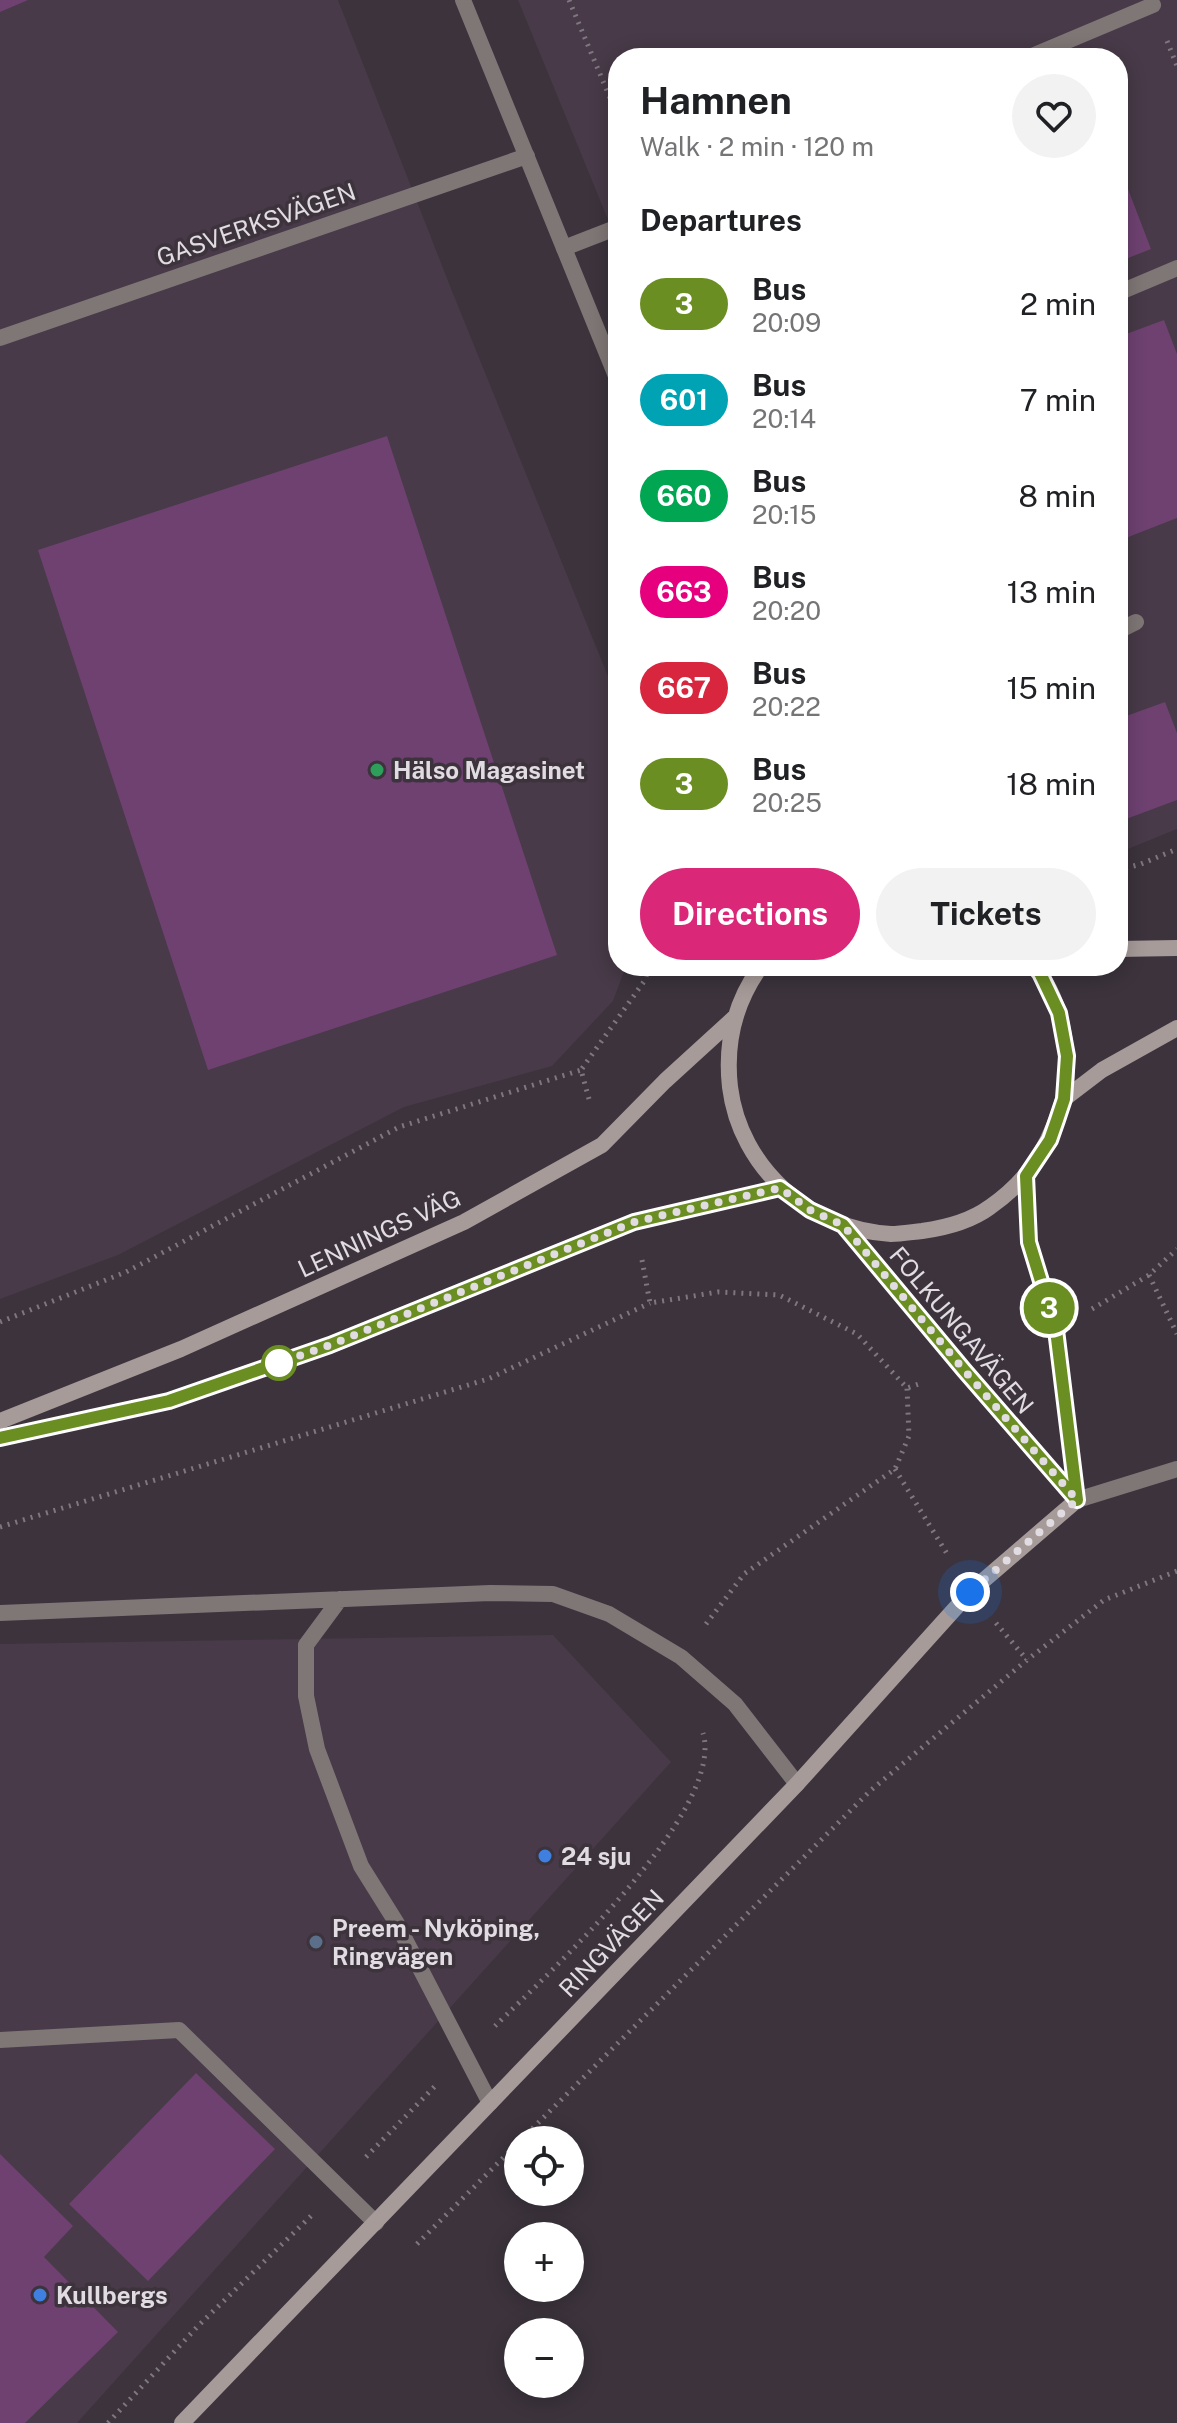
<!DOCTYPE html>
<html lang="en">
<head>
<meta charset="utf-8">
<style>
  :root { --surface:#fff; --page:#f2f2f2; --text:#202124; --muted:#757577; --accent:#db2777 }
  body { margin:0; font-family:"Public Sans",sans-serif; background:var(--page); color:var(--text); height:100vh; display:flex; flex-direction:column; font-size:30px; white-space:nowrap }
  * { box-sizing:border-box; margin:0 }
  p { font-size:26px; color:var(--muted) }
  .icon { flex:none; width:44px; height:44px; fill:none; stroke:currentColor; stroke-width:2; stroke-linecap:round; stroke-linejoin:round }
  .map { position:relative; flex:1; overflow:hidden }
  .drawer { position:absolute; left:608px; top:48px; width:520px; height:928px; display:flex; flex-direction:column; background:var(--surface); border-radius:32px; box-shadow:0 4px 20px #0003 }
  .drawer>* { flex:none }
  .badge { padding:0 16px; border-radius:26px; font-size:28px; line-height:52px }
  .buttons { position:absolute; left:504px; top:2126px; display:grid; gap:16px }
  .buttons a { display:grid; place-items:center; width:80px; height:80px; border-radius:50%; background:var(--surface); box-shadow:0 4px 20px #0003; font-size:40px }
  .you { position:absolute; width:40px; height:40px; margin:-20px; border:6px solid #fff; border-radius:50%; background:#1a73e8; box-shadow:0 0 0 12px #1a73e833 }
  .map>.badge { position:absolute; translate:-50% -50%; box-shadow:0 0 0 4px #fff }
  h2 { padding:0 32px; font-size:30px; line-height:72px }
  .round { display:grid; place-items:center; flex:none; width:84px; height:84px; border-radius:42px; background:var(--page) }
  .summary { display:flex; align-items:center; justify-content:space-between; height:136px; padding:0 32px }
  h1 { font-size:38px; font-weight:700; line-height:60px }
  .primary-button { display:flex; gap:16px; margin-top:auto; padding:16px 32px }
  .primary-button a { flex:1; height:92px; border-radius:48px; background:var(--accent); color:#fff; font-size:32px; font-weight:700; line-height:92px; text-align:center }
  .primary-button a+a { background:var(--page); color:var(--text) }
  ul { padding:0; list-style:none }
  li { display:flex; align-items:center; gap:24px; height:96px; padding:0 32px }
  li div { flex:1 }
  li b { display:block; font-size:30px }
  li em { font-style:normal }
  li .badge { min-width:88px; font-weight:700; text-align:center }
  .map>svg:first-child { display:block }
</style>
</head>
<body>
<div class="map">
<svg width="1177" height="2423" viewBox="0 0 1177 2423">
  <rect width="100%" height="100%" fill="#3c333c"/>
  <path fill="#483a48" d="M0,0h338l114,291 166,410v265h8l-13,35 -61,65 -148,41 -286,148 -118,44z
    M518,0h659v829l-59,24v-795h-500v186z
    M553,1635l118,127 -594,661h-77v-779z"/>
  <path fill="#6e4171" d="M0,0h28l-28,12z
    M1118,163l33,86 -33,13z
    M1164,320l13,34v164l-59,23v-204z
    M387,436l170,519 -349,115 -170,-520z
    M1165,702l12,31v67l-59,22v-103z
    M196,2073l79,76 -127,132 -79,-77z
    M0,2154l73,72 -29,31 74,75 -93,91h-25z"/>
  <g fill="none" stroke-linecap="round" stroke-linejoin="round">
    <path stroke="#7f777f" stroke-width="5" stroke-dasharray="2 6" stroke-linecap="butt" d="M569,0l49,117
      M1167,41l10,25
      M1118,870l23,-6 36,-15
      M589,1099l-8,-29 64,-90 4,-14
      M642,1260l8,43 68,-11 61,3 78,39 50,54 15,-5
      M1149,1275l28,59
      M1092,1309l57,-34 28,-26
      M0,1322l126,-50 273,-145 182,-57
      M895,1469l54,88
      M0,1527l488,-148 162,-76
      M996,1623l31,37
      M706,1624l38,-50 151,-105 14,-33 -2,-48
      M495,2026c53,-52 231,-216 208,-293
      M521,2140l349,-349 157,-131 77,-60 73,-29
      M366,2157l71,-73
      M417,2244l101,-101
      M108,2423l90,-97 115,-112"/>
    <path stroke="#7e7776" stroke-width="16" d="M1027,58l126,-53
      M564,248l54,-21
      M1118,293l59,-25
      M1118,631l18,-9
      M340,1599l-34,46v51l11,53 44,117 35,56 94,181
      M0,1613l490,-20 63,1 56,20 72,43 54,47 62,80
      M0,2040l179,-10 197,193"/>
    <path stroke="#7e7776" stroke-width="16" d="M463,0l155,381
      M0,338l527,-182
      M1077,1500l100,-31"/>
    <path stroke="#a69b99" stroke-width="16" d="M1118,949l59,-1
      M761,966c-26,36 -36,77 -31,121 10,81 80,143 161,147 10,0 21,-2 31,-3 22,-3 49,-10 68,-24 37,-26 55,-54 70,-97 15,-43 4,-109 -26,-144
      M1064,1099l38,-29 75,-42
      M1026,1176l3,66 27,88 21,170
      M843,1225l121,145 113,130
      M0,1421l181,-72 283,-127 138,-77 63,-64 69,-63
      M0,1438l169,-37 161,-56 304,-123 146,-34
      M182,2423l615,-639 173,-192 107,-92"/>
  </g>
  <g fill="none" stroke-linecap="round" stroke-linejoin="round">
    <g stroke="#fff" stroke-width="18">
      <path id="line" d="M0,1438l169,-37 161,-56 304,-123 146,-34 30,22 33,15 121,145 113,130 -21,-170 -27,-88 -3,-66 24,-36 7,-20 7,-21 3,-43 -8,-43 -19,-40 -6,-7"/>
    </g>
    <use href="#line" stroke="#6b8e23" stroke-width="12"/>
    <path stroke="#e1dce1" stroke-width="8" stroke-dasharray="0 14.4" d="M279,1363l-3,1 54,-19 304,-123 146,-34 30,22 33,15 121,145 113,130 -107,92"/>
  </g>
  <circle fill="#2e9e5b" stroke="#3c333c" stroke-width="3" cx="377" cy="770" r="8"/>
  <circle fill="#fff" stroke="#6b8e23" stroke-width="4" cx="279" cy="1363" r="16"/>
  <g fill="#3f7fe0" stroke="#3c333c" stroke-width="3">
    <circle cx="545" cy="1856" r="8"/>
    <circle cx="40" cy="2295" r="8"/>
  </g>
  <circle fill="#5c6f8a" stroke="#3c333c" stroke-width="3" cx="316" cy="1942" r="8"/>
  <g text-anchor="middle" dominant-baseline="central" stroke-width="7" stroke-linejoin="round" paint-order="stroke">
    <g font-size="24" fill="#e1dce1" stroke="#3c333c">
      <text transform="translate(256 224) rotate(-19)">GASVERKSVÄGEN</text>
      <text transform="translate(379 1233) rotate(-25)">LENNINGS VÄG</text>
      <text transform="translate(962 1330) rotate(50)">FOLKUNGAVÄGEN</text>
      <text transform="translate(611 1943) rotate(-46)">RINGVÄGEN</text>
    </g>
    <g font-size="24" font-weight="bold" fill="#e1dce1" stroke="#3c333c" text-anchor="start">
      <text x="393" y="770">Hälso Magasinet</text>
      <text x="561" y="1856">24 sju</text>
      <text x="332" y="1928">Preem - Nyköping,<tspan x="332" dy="28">Ringvägen</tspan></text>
      <text x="56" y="2295">Kullbergs</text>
    </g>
  </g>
</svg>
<div class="buttons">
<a><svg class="icon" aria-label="locate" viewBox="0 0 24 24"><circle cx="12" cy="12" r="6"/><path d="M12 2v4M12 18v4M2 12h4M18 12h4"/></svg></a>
<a>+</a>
<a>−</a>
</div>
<div class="you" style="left:970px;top:1592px"></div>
<b class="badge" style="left:1049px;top:1308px;background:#6b8e23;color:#fff">3</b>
<section class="drawer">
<div class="summary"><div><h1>Hamnen</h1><p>Walk · 2 min · 120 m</p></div><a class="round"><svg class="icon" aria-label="heart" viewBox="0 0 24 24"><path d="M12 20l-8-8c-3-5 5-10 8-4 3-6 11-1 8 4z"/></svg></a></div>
<h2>Departures</h2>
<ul>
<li><span class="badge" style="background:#6b8e23;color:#fff">3</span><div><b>Bus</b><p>20:09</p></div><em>2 min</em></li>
<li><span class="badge" style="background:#00a3b4;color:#fff">601</span><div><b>Bus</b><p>20:14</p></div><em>7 min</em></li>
<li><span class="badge" style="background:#00a651;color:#fff">660</span><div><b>Bus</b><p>20:15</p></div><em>8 min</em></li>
<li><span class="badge" style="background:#e6007e;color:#fff">663</span><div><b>Bus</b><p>20:20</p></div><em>13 min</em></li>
<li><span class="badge" style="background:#d7263d;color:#fff">667</span><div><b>Bus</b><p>20:22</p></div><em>15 min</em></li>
<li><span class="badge" style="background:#6b8e23;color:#fff">3</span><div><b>Bus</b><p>20:25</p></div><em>18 min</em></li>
</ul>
<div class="primary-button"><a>Directions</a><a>Tickets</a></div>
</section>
</div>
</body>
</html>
